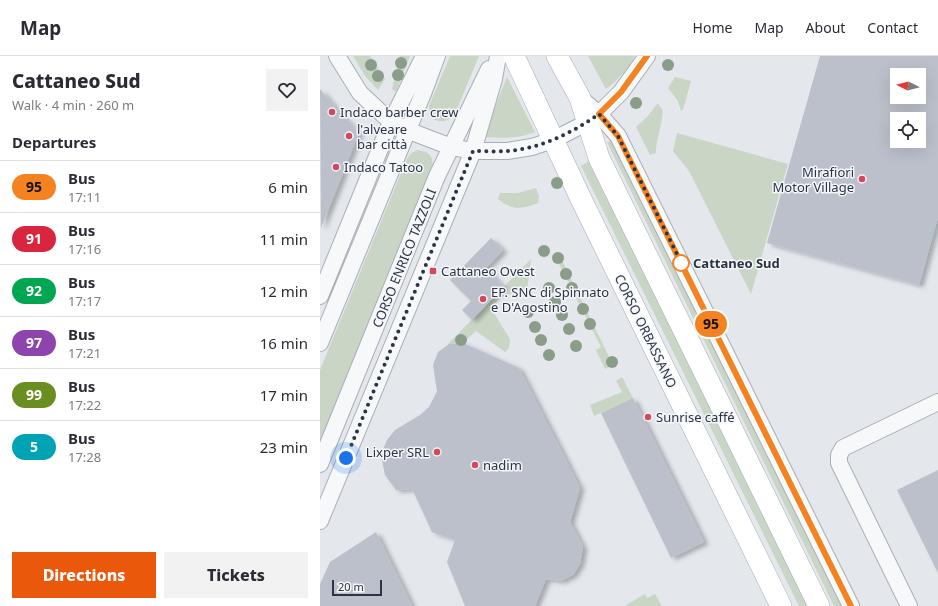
<!DOCTYPE html>
<html lang="en">
<head>
<meta charset="utf-8">
<style>
  :root { --surface:#fff; --page:#f2f2f3; --text:#2b2b33; --muted:#7c7c81; --line:#e1e1e2; --accent:#ea580c }
  body { margin:0; font-family:"Noto Sans",sans-serif; background:var(--page); color:var(--text); height:100vh; display:flex; flex-direction:column; font-size:15px; white-space:nowrap }
  * { box-sizing:border-box; margin:0 }
  p { font-size:13px; color:var(--muted) }
  .icon { flex:none; width:22px; height:22px; fill:none; stroke:currentColor; stroke-width:2; stroke-linecap:round; stroke-linejoin:round }
  .map { position:relative; flex:1; overflow:hidden }
  .sheet { display:flex; flex-direction:column; background:var(--surface); width:320px }
  .sheet>* { flex:none }
  .badge { padding:0 8px; border-radius:13px; font-size:14px; line-height:26px }
  .needle { width:26px; rotate:276deg }
  .fabs { position:absolute; left:570px; top:12px; display:grid; gap:8px }
  .fabs a { display:grid; place-items:center; width:36px; height:36px; border-radius:0px; background:var(--surface); box-shadow:0 4px 16px #0002; font-size:20px }
  .scale { position:absolute; left:12px; bottom:10px; width:50px; box-sizing:border-box; padding-left:4px; border:2px solid #2b3445; border-top:0; font-size:11px; line-height:14px; white-space:nowrap; color:#2b3445; -webkit-text-stroke:3px #f4f6f9; paint-order:stroke }
  .you { position:absolute; width:20px; height:20px; margin:-10px; border:3px solid #fff; border-radius:50%; background:#1a73e8; box-shadow:0 0 0 6px #1a73e833 }
  .map>.badge { position:absolute; translate:-50% -50%; box-shadow:0 0 0 2px #fff }
  h2 { padding:0 12px; font-size:15px; line-height:36px }
  .round { display:grid; place-items:center; flex:none; width:42px; height:42px; border-radius:0px; background:var(--page) }
  .summary { display:flex; align-items:center; justify-content:space-between; height:68px; padding:0 12px }
  h1 { font-size:19px; font-weight:800; line-height:30px }
  .action { display:flex; gap:8px; margin-top:auto; padding:8px 12px }
  .action a { flex:1; height:46px; border-radius:0px; background:var(--accent); color:#fff; font-size:16px; font-weight:800; line-height:46px; text-align:center }
  .action a+a { background:var(--page); color:var(--text) }
  ul { padding:0; list-style:none }
  li { display:flex; align-items:center; gap:12px; height:52px; padding:0 12px; border-top:1px solid var(--line) }
  li div { flex:1 }
  li b { display:block; font-size:15px }
  li em { font-style:normal }
  li .badge { min-width:44px; font-weight:700; text-align:center }
  header { display:flex; align-items:center; gap:24px; box-sizing:border-box; height:56px; padding:0 20px; background:var(--surface); border-bottom:1px solid var(--line) }
  header strong { font-size:19px }
  nav { display:flex; gap:22px; margin-inline-start:auto; font-size:14px }
  main { display:flex; flex:1; min-height:0 }
  .map>svg:first-child { display:block }
</style>
</head>
<body>
<header>
<strong>Map</strong>
<nav><a>Home</a><a>Map</a><a>About</a><a>Contact</a></nav>
</header>
<main>
<section class="sheet">
<div class="summary"><div><h1>Cattaneo Sud</h1><p>Walk · 4 min · 260 m</p></div><a class="round"><svg class="icon" aria-label="heart" viewBox="0 0 24 24"><path d="M12 20l-8-8c-3-5 5-10 8-4 3-6 11-1 8 4z"/></svg></a></div>
<h2>Departures</h2>
<ul>
<li><span class="badge" style="background:#f58220;color:#111">95</span><div><b>Bus</b><p>17:11</p></div><em>6 min</em></li>
<li><span class="badge" style="background:#d7263d;color:#fff">91</span><div><b>Bus</b><p>17:16</p></div><em>11 min</em></li>
<li><span class="badge" style="background:#00a651;color:#fff">92</span><div><b>Bus</b><p>17:17</p></div><em>12 min</em></li>
<li><span class="badge" style="background:#8e44ad;color:#fff">97</span><div><b>Bus</b><p>17:21</p></div><em>16 min</em></li>
<li><span class="badge" style="background:#6b8e23;color:#fff">99</span><div><b>Bus</b><p>17:22</p></div><em>17 min</em></li>
<li><span class="badge" style="background:#00a3b4;color:#fff">5</span><div><b>Bus</b><p>17:28</p></div><em>23 min</em></li>
</ul>
<div class="action"><a>Directions</a><a>Tickets</a></div>
</section>
<div class="map">
<svg width="618" height="550" viewBox="0 0 618 550">
  <defs>
    <filter id="shadow"><feDropShadow dx="4.5" dy="2.5" stdDeviation="2" flood-color="#0004"/></filter>
  </defs>
  <rect width="100%" height="100%" fill="#e4e7ec"/>
  <path fill="#c9d6c5" d="M33,0h17l15,23 -7,11 -13,-14z
    M80,0h10l-14,36 -4,-3z
    M130,0h29l-25,60c-12,9 -25,7 -25,-10z
    M268,0h47c-7,13 -17,24 -29,33z
    M187,21l28,55c-16,7 -35,6 -52,5z
    M355,21l16,4 -8,29 -2,1 -3,-10 -10,-13z
    M338,47c0,1 3,5 4,6 3,7 -7,33 -6,44l-6,2 -14,-28 11,-10z
    M357,77l111,31 -37,130 -62,-123 -16,-20z
    M293,84l228,466h-7l-227,-464z
    M97,94c14,1 18,9 14,21l-111,271v-72l86,-209 4,-7z
    M269,105l221,445h-11l-218,-440z
    M216,132l3,8 -1,7c-17,6 -25,8 -40,-4l2,-6h18z
    M239,198l54,111 -8,4 -9,-19 5,-3 -46,-91z
    M211,203l-4,32 -10,5 -11,-2 -16,13 20,32 -1,9 -4,4 -29,-21 -13,12 -15,1z
    M302,321l11,21 -39,18 -4,-11 32,-13 -6,-11z
    M325,538l2,4 8,-4 7,12h-35l-1,-1z"/>
  <path fill="#bbc0ca" fill-rule="evenodd" filter="url(#shadow)" d="M500,0h118v161l-19,68 -152,-42zM577,19h22v22h-22zM577,63h22v22h-22z
    M0,33l21,25 18,19 -38,95z
    M171,182l12,12 -17,18 17,19 -31,33 -10,-10 9,-9 -21,-21z
    M143,287l56,25 61,120 -10,34 13,25 -3,17 -7,11 -12,6 -15,-2 -11,27h-70l-18,-44 8,-22 -23,-8 -20,-43 -16,1 -11,-15 -4,-20 6,-15 8,-10 25,-15 9,-8 8,-16 -4,-26 5,-13 11,-8z
    M313,342l71,144 -33,16 -70,-145z
    M618,414v103l-41,-83z
    M56,476l36,74h-92v-22l10,-22z"/>
  <g fill="none" stroke-linecap="round" stroke-linejoin="round">
    <g stroke="#a9aeb7" stroke-width="18">
      <path id="minor" d="M17,0l23,37 31,29 16,8 44,17 22,4h34l25,-4 21,-7 35,-18 11,-8 22,-22 26,-36
        M260,42l19,16 19,22 233,470
        M0,240l71,-174 33,-66
        M0,287l104,-252 13,-35
        M0,408l117,-288 52,-107
        M0,465l153,-370 21,-72 4,-23
        M589,550l-70,-143v-8l4,-7 95,-46"/>
    </g>
    <g stroke="#a3abb8" stroke-width="22">
      <path id="major" d="M194,0l67,143 200,407
        M237,0l23,42 19,60 220,448"/>
    </g>
    <use href="#minor" stroke="#f7f8fa" stroke-width="16"/>
    <use href="#major" stroke="#fff" stroke-width="21"/>
  </g>
  <g fill="#899d89">
    <circle cx="81" cy="7" r="6"/>
    <circle cx="51" cy="9" r="6"/>
    <circle cx="348" cy="9" r="6"/>
    <circle cx="78" cy="19" r="6"/>
    <circle cx="58" cy="20" r="6"/>
    <circle cx="316" cy="47" r="6"/>
    <circle cx="237" cy="127" r="6"/>
    <circle cx="224" cy="195" r="6"/>
    <circle cx="238" cy="202" r="6"/>
    <circle cx="246" cy="218" r="6"/>
    <circle cx="229" cy="232" r="6"/>
    <circle cx="252" cy="232" r="6"/>
    <circle cx="235" cy="246" r="6"/>
    <circle cx="263" cy="253" r="6"/>
    <circle cx="208" cy="256" r="6"/>
    <circle cx="242" cy="259" r="6"/>
    <circle cx="270" cy="268" r="6"/>
    <circle cx="215" cy="271" r="6"/>
    <circle cx="249" cy="273" r="6"/>
    <circle cx="141" cy="284" r="6"/>
    <circle cx="221" cy="284" r="6"/>
    <circle cx="256" cy="290" r="6"/>
    <circle cx="229" cy="299" r="6"/>
    <circle cx="292" cy="306" r="6"/>
  </g>
  <g fill="none" stroke-linecap="round" stroke-linejoin="round">
    <g stroke="#fff" stroke-width="9">
      <path id="line" d="M327,0l-26,36 -22,22 19,22 233,470"/>
    </g>
    <use href="#line" stroke="#f58220" stroke-width="6"/>
    <path stroke="#2b3445" stroke-width="4" stroke-dasharray="0 7.2" d="M26,402l127,-307c11,0 23,1 34,0 33,-2 65,-18 92,-37l19,22 64,128 -1,-1"/>
  </g>
  <g fill="#d1495b" stroke="#f4f6f9" stroke-width="1.5">
    <circle cx="12" cy="56" r="4"/>
    <circle cx="29" cy="80" r="4"/>
    <circle cx="16" cy="111" r="4"/>
    <circle cx="542" cy="123" r="4"/>
    <rect x="109" y="211" width="8" height="8" rx="2"/>
    <circle cx="163" cy="243" r="4"/>
    <circle cx="328" cy="361" r="4"/>
    <circle cx="117" cy="396" r="4"/>
    <circle cx="155" cy="409" r="4"/>
  </g>
  <circle fill="#fff" stroke="#f58220" stroke-width="2" cx="361" cy="207" r="8"/>
  <g text-anchor="middle" dominant-baseline="central" stroke-width="3" stroke-linejoin="round" paint-order="stroke">
    <g font-size="13" fill="#2b3445" stroke="#f4f6f9" text-anchor="start">
      <text x="20" y="56">Indaco barber crew</text>
      <text x="37" y="73">l'alveare<tspan x="37" dy="15">bar città</tspan></text>
      <text x="24" y="111">Indaco Tatoo</text>
      <text x="534" y="116" text-anchor="end">Mirafiori<tspan x="534" dy="15">Motor Village</tspan></text>
      <text x="121" y="215">Cattaneo Ovest</text>
      <text x="171" y="236">EP. SNC di Spinnato<tspan x="171" dy="15">e D'Agostino</tspan></text>
      <text x="336" y="361">Sunrise caffé</text>
      <text x="109" y="396" text-anchor="end">Lixper SRL</text>
      <text x="163" y="409">nadim</text>
    </g>
    <g font-size="13" fill="#2b3445" stroke="#f4f6f9">
      <text transform="translate(84 202) rotate(-68)">CORSO ENRICO TAZZOLI</text>
      <text transform="translate(326 275) rotate(64)">CORSO ORBASSANO</text>
    </g>
    <g font-size="13" font-weight="bold" fill="#2b3445" stroke="#f4f6f9" text-anchor="start">
      <text x="373" y="207">Cattaneo Sud</text>
    </g>
  </g>
</svg>
<div class="fabs">
<a><svg class="needle" viewBox="-14 -14 28 28"><path d="M0-13l5 13h-10z" fill="#e53935"/><path d="M0 13l5-13h-10z" fill="#7c7c81"/></svg></a>
<a><svg class="icon" aria-label="locate" viewBox="0 0 24 24"><circle cx="12" cy="12" r="6"/><path d="M12 2v4M12 18v4M2 12h4M18 12h4"/></svg></a>
</div>
<div class="scale">20 m</div>
<div class="you" style="left:26px;top:402px"></div>
<b class="badge" style="left:391px;top:268px;background:#f58220;color:#111">95</b>
</div>
</main>
</body>
</html>
